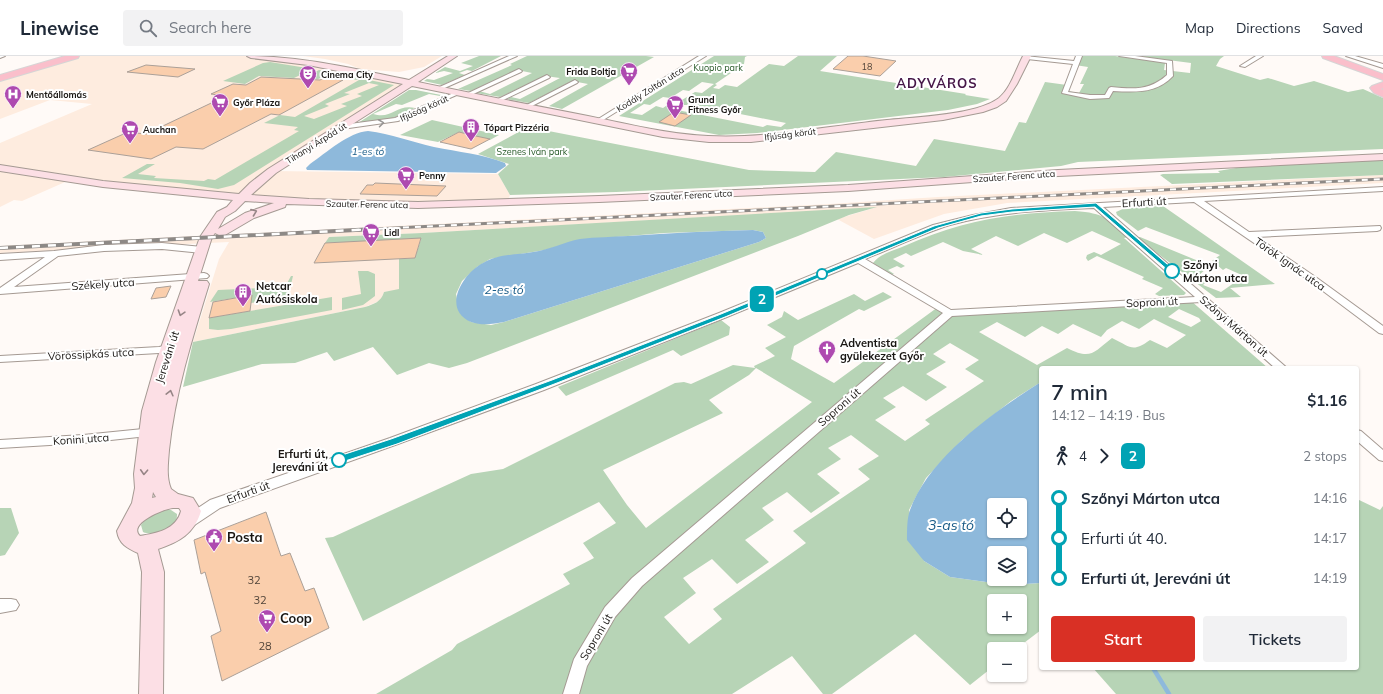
<!DOCTYPE html>
<html lang="en">
<head>
<meta charset="utf-8">
<style>
  :root { --surface:#fff; --page:#f2f2f3; --text:#1f2937; --muted:#747a83; --line:#e0e1e3; --accent:#d93025 }
  body { margin:0; font-family:Mulish,sans-serif; background:var(--page); color:var(--text); height:100vh; display:flex; flex-direction:column; font-size:15px; white-space:nowrap }
  * { box-sizing:border-box; margin:0 }
  p { font-size:13px; color:var(--muted) }
  .icon { flex:none; width:22px; height:22px; fill:none; stroke:currentColor; stroke-width:2; stroke-linecap:round; stroke-linejoin:round }
  .map { position:relative; flex:1; overflow:hidden }
  .sheet { position:absolute; left:1039px; top:310px; width:320px; height:304px; display:flex; flex-direction:column; background:var(--surface); border-radius:4px; box-shadow:0 1px 3px #0004 }
  .sheet>* { flex:none }
  .badge { padding:0 8px; border-radius:6px; font-size:14px; line-height:26px }
  .fabs { position:absolute; left:987px; top:442px; display:grid; gap:8px }
  .fabs a { display:grid; place-items:center; width:40px; height:40px; border-radius:4px; background:var(--surface); box-shadow:0 1px 3px #0004; font-size:20px }
  .map>.badge { position:absolute; translate:-50% -50%; box-shadow:0 0 0 2px #fff }
  .legs { display:flex; align-items:center; gap:6px; height:44px; padding:0 12px; font-size:13px }
  .legs p { margin-inline-start:auto }
  .summary { display:flex; align-items:center; justify-content:space-between; height:68px; padding:0 12px }
  h1 { font-size:22px; font-weight:600; line-height:30px }
  .cta { display:flex; gap:8px; margin-top:auto; padding:8px 12px }
  .cta a { flex:1; height:46px; border-radius:4px; background:var(--accent); color:#fff; font-size:16px; font-weight:600; line-height:46px; text-align:center }
  .cta a+a { background:var(--page); color:var(--text) }
  ul { padding:0 12px; list-style:none }
  li { display:flex; align-items:center; gap:14px; height:40px; font-size:15px }
  li i { display:grid; place-items:center; width:6px; height:100%; margin:0 5px; background:currentColor }
  li i::after { content:''; width:10px; height:10px; margin:-5px; border:3px solid; border-radius:50%; background:var(--surface) }
  li p { margin-inline-start:auto }
  li:first-child i { background:linear-gradient(#0000 50%,currentColor 0) }
  li:last-child i { background:linear-gradient(currentColor 50%,#0000 0) }
  header { display:flex; align-items:center; gap:24px; box-sizing:border-box; height:56px; padding:0 20px; background:var(--surface); border-bottom:1px solid var(--line) }
  header strong { font-size:19px }
  nav { display:flex; gap:22px; margin-inline-start:auto; font-size:14px }
  .search { width:280px; height:36px; background:var(--page); display:flex; align-items:center; gap:10px; box-sizing:border-box; padding:0 14px; border-radius:4px; color:var(--muted); font-size:15px }
  .map>svg:first-child { display:block }
</style>
</head>
<body>
<header>
<strong>Linewise</strong>
<div class="search"><svg class="icon" aria-label="search" viewBox="0 0 24 24"><circle cx="10" cy="10" r="6"/><path d="M15 15l6 6"/></svg>Search here</div>
<nav><a>Map</a><a>Directions</a><a>Saved</a></nav>
</header>
<div class="map">
<svg width="1383" height="638" viewBox="0 0 1383 638">
  <rect width="100%" height="100%" fill="#fffaf7"/>
  <path fill="#feecdf" d="M75,0h176l28,2 131,25 -137,88 225,3 12,21 -3,7 -161,1 -274,-24 -50,22 -8,-1 -14,7v-64l92,-39 -42,-4 -50,19v-41z
    M303,0h139l-18,11 -25,5 -39,-3 -12,-5 -23,-5z
    M1383,119v8l-376,20 -63,11 -70,25 -37,-20 37,-11 -452,25 -93,4 -3,6 95,-5 -6,20 -16,32 -15,2 -2,6 -5,4 -12,5 -172,35 26,-83 10,-17 -229,11v-7l830,-42 108,-7z"/>
  <path fill="#b7d4b6" fill-rule="evenodd" d="M479,0h22l-29,15 -5,-1 -8,3 6,2 -23,10 -18,-4 3,-2 7,1 19,-7 -9,-2 -9,2 10,-6 15,4 13,-5 -12,-3z
    M527,0h119l8,1 -92,52 -13,-3 39,-22 -16,-3 -43,22 -22,-4 4,-2 9,2 40,-21 -15,-2 -45,21 -24,-4 3,-2 11,3 42,-21 -15,-3 -46,21 -13,-2 54,-24 -2,-1z
    M714,0h33l-2,1 -1,7 -29,20 2,1 -4,3 6,1 6,-4 12,2 32,-23 15,2 14,-10h39l-17,15 146,23 -1,1 25,4 -13,5 -29,6 -191,23 -38,2 -100,-19zM702,26l12,2 -12,9 -7,-1 -13,8 -6,-1 -13,9 -7,-2 -14,9 -12,-2 14,-9 6,1 13,-8 7,1 13,-8 6,1zM684,49h11l91,18 -5,4 -14,-2 -4,2 -86,-17z
    M1079,0h36l50,7 -1,7 26,3 1,-10 -54,-7h87l-4,3 -4,7 44,14 8,-2 26,8 20,-5 34,11 15,-3 20,9v51l-305,13 -17,4 -117,11 -328,15 -106,3 -12,-21 11,-10 -31,-10 50,-27 221,43 66,2 21,-20 80,14 18,-27 71,12 14,-29 7,1 19,-41 22,3v6l12,2 5,-9h-4l8,-17 -13,-2z
    M270,6l43,7 -19,9 -35,-2 -14,8 -22,-3 40,-18z
    M319,14l75,15 -160,100 -16,4 -38,-6 -58,-5 25,-14h8l-17,10 18,2 -2,2 50,3 4,-2 7,1 84,-49 -5,-1 4,-3 -34,-4 16,-8 15,2 64,-37 -36,-3 -5,2 -15,-1zM369,27l10,2 -22,9 5,2 -21,8 6,2 -33,13 -10,-3 25,-10 -4,-2 25,-10 -6,-1z
    M409,34h7l25,5 -1,1 -11,-2 -27,11 -6,-1 -23,10c19,6 23,-10 42,-6l-24,11 -33,4z
    M432,64l67,15 -9,5 -31,-8 -21,10 -38,-7z
    M1383,104v15l-211,9 -12,-9 3,-1 57,-1 -2,-2 30,-5z
    M1163,150l112,78 -45,4 11,9 -25,1 -80,-61h4l56,23 12,7 -11,10 10,4 -4,4 18,7 23,-16 -18,-8 -3,2 -11,-9 8,-6 -74,-28 -8,4 -21,-16 -1,-3 9,-4z
    M877,151l-28,8 -51,21 -331,127 -18,5 -20,-5 -32,12 -24,-28 -39,14 -7,-9 -32,11 -33,1 -79,23 10,-45 172,-35c9,-3 16,-5 19,-15l15,-3v-30l16,-1 6,-19 -96,4 4,-6 93,-4zM753,174l10,2 3,6 -7,4 -255,80 -13,3 -20,-3 -10,-8 -2,-5 -3,-15 6,-13 15,-14 13,-8 55,-9 35,-10 84,-7z
    M1075,155c30,2 32,8 53,26l-4,1 62,55 -2,2 -25,1 -4,-2 8,-6 -21,-9 2,-2 -47,-21 -9,5 -2,-3 1,-3 7,-3 7,3 20,-11 -29,-13 -25,12 -23,-10 -26,13 -22,-10 -25,13 13,6 -21,-4 -20,-9 -32,14 -5,-3 -13,6 12,7 -4,2 -4,-2 -9,4 6,4 -3,1 -18,-12c7,-9 19,-12 29,-16 61,-27 108,-34 173,-36z
    M358,215h10l7,3v22l-12,9 -21,5v-12l19,-4z
    M291,220h2l-5,21 -37,6 1,-8 -42,7 8,-12 67,-3z
    M883,236l9,5 -28,14 -5,-2 -65,37 -3,13 43,24 104,-76 12,6 240,-13 78,68h-227v14l-30,19 -49,39 -36,38 -17,32 15,51 26,16 58,8 33,-2v47l-25,19h-22v17l-24,19 -55,-51 -83,60h-9l-31,-38 -60,38h-356l76,-44 5,-6 113,-60 -7,-10 31,-16 -11,-15 33,-20 -17,-21 -236,119 -38,-83 8,-1 138,-63 32,-5 172,-86 9,-1 7,2 42,-19 22,3 -1,-2 21,-10 -10,-8 21,-11 -19,-12 15,-8 2,-6 14,9 56,-26 11,7zM1179,253l20,9 2,3 -10,6 -23,-10zM1154,263l32,16 -19,13 -17,-8c-18,13 -19,7 -38,-2 -19,15 -21,22 -45,10l-30,17 -58,-33 18,-10 28,15 17,-11 16,8 15,-10 28,13 6,-7 15,-9 17,8zM950,287l29,17 -14,9 19,12 -59,39 5,4 -25,17 -30,-21 21,-13 -13,-9 20,-12 23,15 21,-14 -21,-13 20,-12 -13,-8zM756,312l56,34 -166,126 -19,-23 -24,-35 120,-57 -14,-13 40,-25zM851,379l28,21 -21,13 12,10 -77,52 13,12 -93,66 9,10 -33,25 -25,-27 32,-24 -13,-15 29,-19 25,25 32,-22 -24,-22 29,-20 -12,-12 25,-16 24,21 29,-20 -23,-19 24,-15 -13,-11zM994,545h26v26h-26z
    M332,241v13l-101,19 -13,1 -9,-1v-11z
    M721,264l9,7 -1,8 -48,21 -8,-6 -107,46 -8,-9z
    M1357,443l23,11 3,-4v188h-267l-23,-26h264z
    M0,452h11l8,25 -14,22 -5,1z
    M166,453l5,1 6,4c1,15 -23,23 -34,18l-2,-7c6,-9 15,-12 25,-16z"/>
  <path fill="#8eb9db" fill-rule="evenodd" d="M368,75c23,3 44,11 66,16 24,5 49,7 71,16l1,3 -10,7 -189,-3 -1,-2 4,-4c16,-11 39,-32 58,-33z
    M753,174l10,2 3,6 -7,4 -255,80c-10,2 -22,4 -33,0 -30,-13 -8,-49 12,-59 15,-9 33,-8 50,-11 16,-2 31,-10 47,-13 16,-2 32,-2 48,-3 42,-3 83,-5 125,-6z
    M1041,326v201l-33,2 -58,-8 -26,-16 -17,-21c0,-10 0,-22 3,-30 19,-53 85,-99 131,-128zM994,449h26v26h-26zM994,497h26v26h-26z"/>
  <g fill="none" stroke-linecap="round" stroke-linejoin="round">
    <path stroke="#8eb9db" stroke-width="4.5" d="M1153,612l16,26"/>
  </g>
  <path fill="#faceac" stroke="#aba098" d="M848,0h15l33,5 -16,15 -47,-7z
    M146,9l49,4 -17,8 -51,-5z
    M261,21l59,3 4,-2 19,2 -64,35 -8,-1 -68,35 -27,-2 -25,12 -63,-9 40,-18 18,2 80,-38 -15,-2 22,-10 13,1z
    M674,56l17,3 -16,11 -16,-4z
    M459,76l12,3 19,4 -19,10 -31,-7z
    M375,127l71,3 -9,10 -77,-2 7,-9h6z
    M421,182l-6,20 -101,5 11,-20z
    M171,230l-5,11 -15,2 5,-11z
    M252,239l-2,16 -41,7 4,-16z
    M266,456l15,44 9,-3 15,38 9,-3 15,40 -107,53 -11,-45 10,-5 -16,-59 -4,2 -7,-34z"/>
  <g fill="none" stroke-linecap="round" stroke-linejoin="round">
    <g stroke="#a59a93" stroke-width="2">
      <path id="street" d="M0,0h5l-5,2z
        M509,0h8l-77,34 -5,-1z
        M699,0h7l-106,66 -5,-1z
        M1025,0l49,5 2,-5h6l-14,36 22,3h15l4,-7 2,-1c22,2 38,4 56,-12v-12l-48,-7h16l37,5 1,15c-17,18 -38,16 -60,15l-4,7 -19,1 -28,-6 11,-29 -46,-5 -2,-1z
        M1256,0h7l-18,11 -5,-1z
        M1346,0h9l28,8v4z
        M519,13l3,2 -1,1 -52,24 -5,-1z
        M547,19l3,2 -1,1 -50,24 -5,-1z
        M575,24l3,2 -1,1 -49,25 -5,-1z
        M456,36l5,1 -63,28 -56,8 -3,-2 3,-2 53,-7z
        M1383,131v4l-179,10 45,31 131,-6 1,2 -1,2 -3,1 -120,6 60,41 66,48v8l-4,-1 -68,-51 -117,-80 -91,5 184,161h-12l-74,-66 -249,14 -310,270 -27,31 -28,49 -8,28h-16l11,-35 31,-52 27,-29 311,-265 -85,-50 -131,54 -183,73 -146,54 -178,64 -27,18 -5,1 -5,-1 -2,-4 2,-4 27,-18 180,-62 146,-54 183,-71 214,-88 40,-10 38,-7zM1094,152l101,89 -244,13 -86,-51c28,-11 56,-25 85,-34 47,-13 95,-15 144,-17z
        M162,187l40,4 4,3 -4,3 -40,-4 -58,2 -46,5 -44,31 190,-14 3,1 2,2 -2,2 -207,16v-6l45,-31 -45,3v-6l54,-3 50,-6z
        M175,288l4,1 1,2 -1,2 -20,4 -159,9v-6l159,-9z
        M153,372l4,1 2,3 -2,3 -74,8 -83,5v-8l83,-5z
        M1357,374l4,1 22,19v11l-4,-1 -22,-19z
        M0,543h11l5,1 3,5 -3,5 -16,3z"/>
    </g>
    <g stroke="#a59a93" stroke-width="2">
      <path id="secondary" d="M247,0c55,0 108,13 162,24l39,-24h9l-39,26c56,12 113,23 170,34 40,8 79,18 120,20 60,3 119,-10 179,-16 29,-3 90,-5 112,-22 12,-10 17,-29 24,-42h8l-14,28 -11,17 -9,6 -14,5 -40,8 -192,22h-42l-46,-5 -251,-51 -136,87 -25,22 58,4 109,3 181,-6 249,-11 210,-15 325,-16v6l-325,16 -210,15 -249,11 -181,6 -132,-4 -1,3 -31,11 -29,17 -4,1 -6,-3 -3,4 -14,44h9l2,3c-17,55 -34,109 -40,166 -1,13 -3,27 2,39l7,5 15,4 8,13c-7,23 -22,31 -43,38l6,23 -1,122h-24l3,-122 -4,-19c-11,-5 -19,-9 -21,-22l15,-28 3,-15 -1,-14 8,-63 14,-49 44,-125 17,-25 10,-5 6,-7 -130,-13 -103,-16v-6l103,16 136,13 11,-11 18,-14 135,-85 -95,-19 -57,-7zM245,145l29,2 -29,10 -27,16 7,-12 10,-6zM153,436l3,5 -4,1zM173,452h6l2,3c-5,19 -24,22 -41,25 -13,-12 23,-27 33,-28z"/>
    </g>
    <g stroke="#d6d5d5" stroke-width="2">
      <path id="primary" d="M65,0h14l-1,2 -78,23v-6z
        M1322,0h12l49,18v6l-60,-22z
        M1383,26v6l-2,1 2,1v7l-9,-4 -4,-5 2,-2z"/>
    </g>
    <use href="#street" fill="#fff" fill-rule="evenodd"/>
    <use href="#secondary" fill="#fcdfe5" fill-rule="evenodd"/>
    <use href="#primary" fill="#fabfcb" fill-rule="evenodd"/>
    <g stroke="#8d8986" stroke-width="3">
      <path id="rail-far1" d="M355,174l1028,-51"/>
    </g>
    <g stroke="#8d8986" stroke-width="4">
      <path id="rail" d="M0,192l375,-19"/>
    </g>
    <use href="#rail-far1" stroke="#fff" stroke-width="2" stroke-dasharray="6" stroke-linecap="butt"/>
    <use href="#rail" stroke="#fff" stroke-width="2.5" stroke-dasharray="8" stroke-linecap="butt"/>
  </g>
  <defs><path id="oneway-chevron" d="M-2-3.5L2.5 0L-2 3.5" fill="none" stroke-width="1.6" stroke-linecap="round" stroke-linejoin="round"/></defs>
  <use stroke="#989695" href="#oneway-chevron" transform="translate(381 67) rotate(-8)"/>
  <g stroke="#968586">
    <use href="#oneway-chevron" transform="translate(254 156) rotate(-21)"/>
    <use href="#oneway-chevron" transform="translate(181 257) rotate(108)"/>
    <use href="#oneway-chevron" transform="translate(170 337) rotate(-76)"/>
    <use href="#oneway-chevron" transform="translate(144 416) rotate(93)"/>
  </g>
  <path fill="#00a3b4" stroke="#fff" d="M1096,147l78,67v2h-4l-75,-65 -83,5 -31,4 -43,12 -213,89 -168,66 -160,61 -58,19 -4,-3 1,-3 55,-18 161,-59 169,-66 213,-88 47,-13 31,-4z"/>
  <defs>
    <g id="supermarket-pin" transform="scale(0.9)"><path d="M0 17L-7.5 6A9.5 9.5 0 1 1 7.5 6Z" fill="#ae4ab0" stroke="#fff"/><path d="M-6-5.5h2.5l.6 2H6L4.5 2H-2.5L-4.4-4H-6ZM-1.5 3.2a1.3 1.3 0 1 0 .1 0ZM3 3.2a1.3 1.3 0 1 0 .1 0Z" fill="#fff"/></g>
    <g id="theatre-pin" transform="scale(0.9)"><path d="M0 17L-7.5 6A9.5 9.5 0 1 1 7.5 6Z" fill="#ae4ab0" stroke="#fff"/><path d="M-5-5.5Q0-4 5-5.5V0Q5 5 0 6Q-5 5-5 0ZM-3.3-2.5H-1v1.5H-3.3ZM1-2.5H3.3v1.5H1ZM-2.8 1Q0 5.5 2.8 1Z" fill="#fff"/></g>
    <g id="hospital-pin" transform="scale(0.9)"><path d="M0 17L-7.5 6A9.5 9.5 0 1 1 7.5 6Z" fill="#ae4ab0" stroke="#fff"/><path d="M-5-5h3v3.5h4V-5h3V5h-3V1.5h-4V5h-3Z" fill="#fff"/></g>
    <g id="building-pin" transform="scale(0.9)"><path d="M0 17L-7.5 6A9.5 9.5 0 1 1 7.5 6Z" fill="#ae4ab0" stroke="#fff"/><path d="M-4-6H4V6H1V3H-1V6H-4ZM-2.5-4.3h1.7v1.8h-1.7ZM.8-4.3h1.7v1.8H.8ZM-2.5-1h1.7V.8h-1.7ZM.8-1h1.7V.8H.8Z" fill="#fff"/></g>
    <g id="church-pin" transform="scale(0.9)"><path d="M0 17L-7.5 6A9.5 9.5 0 1 1 7.5 6Z" fill="#ae4ab0" stroke="#fff"/><path d="M-1.2-6h2.4v3.5h3.3v2.4h-3.3V6h-2.4V-.1h-3.3v-2.4h3.3Z" fill="#fff"/></g>
    <g id="civic-pin" transform="scale(0.9)"><path d="M0 17L-7.5 6A9.5 9.5 0 1 1 7.5 6Z" fill="#ae4ab0" stroke="#fff"/><path d="M-.6-6.5H3V-4.5H.6V-3L4-1V1h2V6H-6V1h2V-1L-.6-3ZM-1.2 2.5V6h2.4V2.5Z" fill="#fff"/></g>
  </defs>
  <g fill-rule="evenodd">
    <use href="#supermarket-pin" x="629" y="15"/>
    <use href="#theatre-pin" x="308" y="18"/>
    <use href="#hospital-pin" x="13" y="38"/>
    <use href="#supermarket-pin" x="220" y="46"/>
    <use href="#supermarket-pin" x="675" y="48"/>
    <use href="#building-pin" x="471" y="71"/>
    <use href="#supermarket-pin" x="130" y="73"/>
    <use href="#supermarket-pin" x="406" y="119"/>
    <use href="#supermarket-pin" x="371" y="176"/>
    <use href="#building-pin" x="243" y="236"/>
    <use href="#church-pin" x="827" y="293"/>
    <use href="#civic-pin" x="214" y="481"/>
    <use href="#supermarket-pin" x="267" y="562"/>
  </g>
  <g fill="#fff" stroke="#00a3b4" stroke-width="2">
    <circle cx="1172" cy="215" r="7"/>
    <circle cx="822" cy="218" r="5"/>
    <circle cx="339" cy="404" r="7"/>
  </g>
  <g text-anchor="middle" dominant-baseline="central" stroke-width="4" stroke-linejoin="round" paint-order="stroke">
    <g font-size="9" fill="#514439">
      <text x="867" y="10">18</text>
    </g>
    <g font-size="9" fill="#245725" stroke="#fff">
      <text x="718" y="11">Kuopio park</text>
      <text x="532" y="95">Szenes Iván park</text>
    </g>
    <g font-size="9" font-weight="bold" fill="#191613" stroke="#fff" text-anchor="start">
      <text x="616" y="15" text-anchor="end">Frida Boltja</text>
      <text x="321" y="18">Cinema City</text>
      <text x="26" y="38">Mentőállomás</text>
      <text x="688" y="43">Grund<tspan x="688" dy="10">Fitness Győr</tspan></text>
      <text x="233" y="46">Győr Pláza</text>
      <text x="484" y="71">Tópart Pizzéria</text>
      <text x="143" y="73">Auchan</text>
      <text x="419" y="119">Penny</text>
      <text x="384" y="176">Lidl</text>
    </g>
    <g font-size="9" fill="#191613" stroke="#fff">
      <text transform="translate(650 33) rotate(-32)">Kodály Zoltán utca</text>
      <text transform="translate(424 52) rotate(-24)">Ifjúság körút</text>
      <text transform="translate(790 78) rotate(-7)">Ifjúság körút</text>
      <text transform="translate(316 87) rotate(-32)">Tihanyi Árpád út</text>
      <text transform="translate(1014 120) rotate(-4)">Szauter Ferenc utca</text>
      <text transform="translate(691 139) rotate(-3)">Szauter Ferenc utca</text>
      <text transform="translate(367 148) rotate(1)">Szauter Ferenc utca</text>
    </g>
    <g font-size="10" font-style="italic" fill="#185b87" stroke="#fff">
      <text x="368" y="95">1-es tó</text>
    </g>
    <g font-size="11" fill="#191613" stroke="#fff">
      <text transform="translate(1144 146) rotate(-3)">Erfurti út</text>
      <text transform="translate(1290 208) rotate(35)">Török Ignác utca</text>
      <text transform="translate(103 228) rotate(-4)">Székely utca</text>
      <text transform="translate(1152 246) rotate(-3)">Soproni út</text>
      <text transform="translate(1234 270) rotate(41)">Szőnyi Márton út</text>
      <text transform="translate(91 298) rotate(-3)">Vörössipkás utca</text>
      <text transform="translate(167 301) rotate(-72)">Jereváni út</text>
      <text transform="translate(839 351) rotate(-41)">Soproni út</text>
      <text transform="translate(81 383) rotate(-4)">Konini utca</text>
      <text transform="translate(248 436) rotate(-20)">Erfurti út</text>
      <text transform="translate(596 581) rotate(-59)">Soproni út</text>
    </g>
    <g font-size="11" font-weight="bold" fill="#191613" stroke="#fff" text-anchor="start">
      <text x="1183" y="209">Szőnyi<tspan x="1183" dy="13">Márton utca</tspan></text>
      <text x="328" y="398" text-anchor="end">Erfurti út,<tspan x="328" dy="13">Jereváni út</tspan></text>
    </g>
    <g font-size="11" font-weight="bold" fill="#191613" stroke="#fff" text-anchor="start">
      <text x="256" y="230">Netcar<tspan x="256" dy="13">Autósiskola</tspan></text>
      <text x="840" y="287">Adventista<tspan x="840" dy="13">gyülekezet Győr</tspan></text>
    </g>
    <g font-size="11" fill="#514439">
      <text x="254" y="524">32</text>
      <text x="260" y="544">32</text>
      <text x="265" y="590">28</text>
    </g>
    <g font-size="12" font-style="italic" fill="#185b87" stroke="#fff">
      <text x="504" y="233">2-es tó</text>
    </g>
    <g font-size="13" font-weight="bold" letter-spacing="1" fill="#461748" stroke="#fff">
      <text x="937" y="27">ADYVÁROS</text>
    </g>
    <g font-size="13" font-weight="bold" fill="#191613" stroke="#fff" text-anchor="start">
      <text x="227" y="481">Posta</text>
      <text x="280" y="562">Coop</text>
    </g>
    <g font-size="14" font-style="italic" fill="#185b87" stroke="#fff">
      <text x="951" y="469">3-as tó</text>
    </g>
  </g>
</svg>
<div class="fabs">
<a><svg class="icon" aria-label="locate" viewBox="0 0 24 24"><circle cx="12" cy="12" r="6"/><path d="M12 2v4M12 18v4M2 12h4M18 12h4"/></svg></a>
<a><svg class="icon" aria-label="layers" viewBox="0 0 24 24"><path d="M12 4l9 5-9 5-9-5zM3 14l9 5 9-5"/></svg></a>
<a>+</a>
<a>−</a>
</div>
<b class="badge" style="left:762px;top:243px;background:#00a3b4;color:#fff">2</b>
<section class="sheet">
<div class="summary"><div><h1>7 min</h1><p>14:12 – 14:19 · Bus</p></div><b>$1.16</b></div>
<div class="legs"><svg class="icon" aria-label="walk" viewBox="0 0 24 24"><circle cx="13" cy="4" r="2"/><path d="M13 8l-2 6 4 7M11 14l-3 7M7 12l3-4h3l4 4"/></svg>4<svg class="icon" aria-label="forward" viewBox="0 0 24 24"><path d="M9 5l7 7-7 7"/></svg><b class="badge" style="background:#00a3b4;color:#fff">2</b><p>2 stops</p></div>
<ul>
<li><i style="color:#00a3b4"></i><b>Szőnyi Márton utca</b><p>14:16</p></li>
<li><i style="color:#00a3b4"></i><span>Erfurti út 40.</span><p>14:17</p></li>
<li><i style="color:#00a3b4"></i><b>Erfurti út, Jereváni út</b><p>14:19</p></li>
</ul>
<div class="cta"><a>Start</a><a>Tickets</a></div>
</section>
</div>
</body>
</html>
